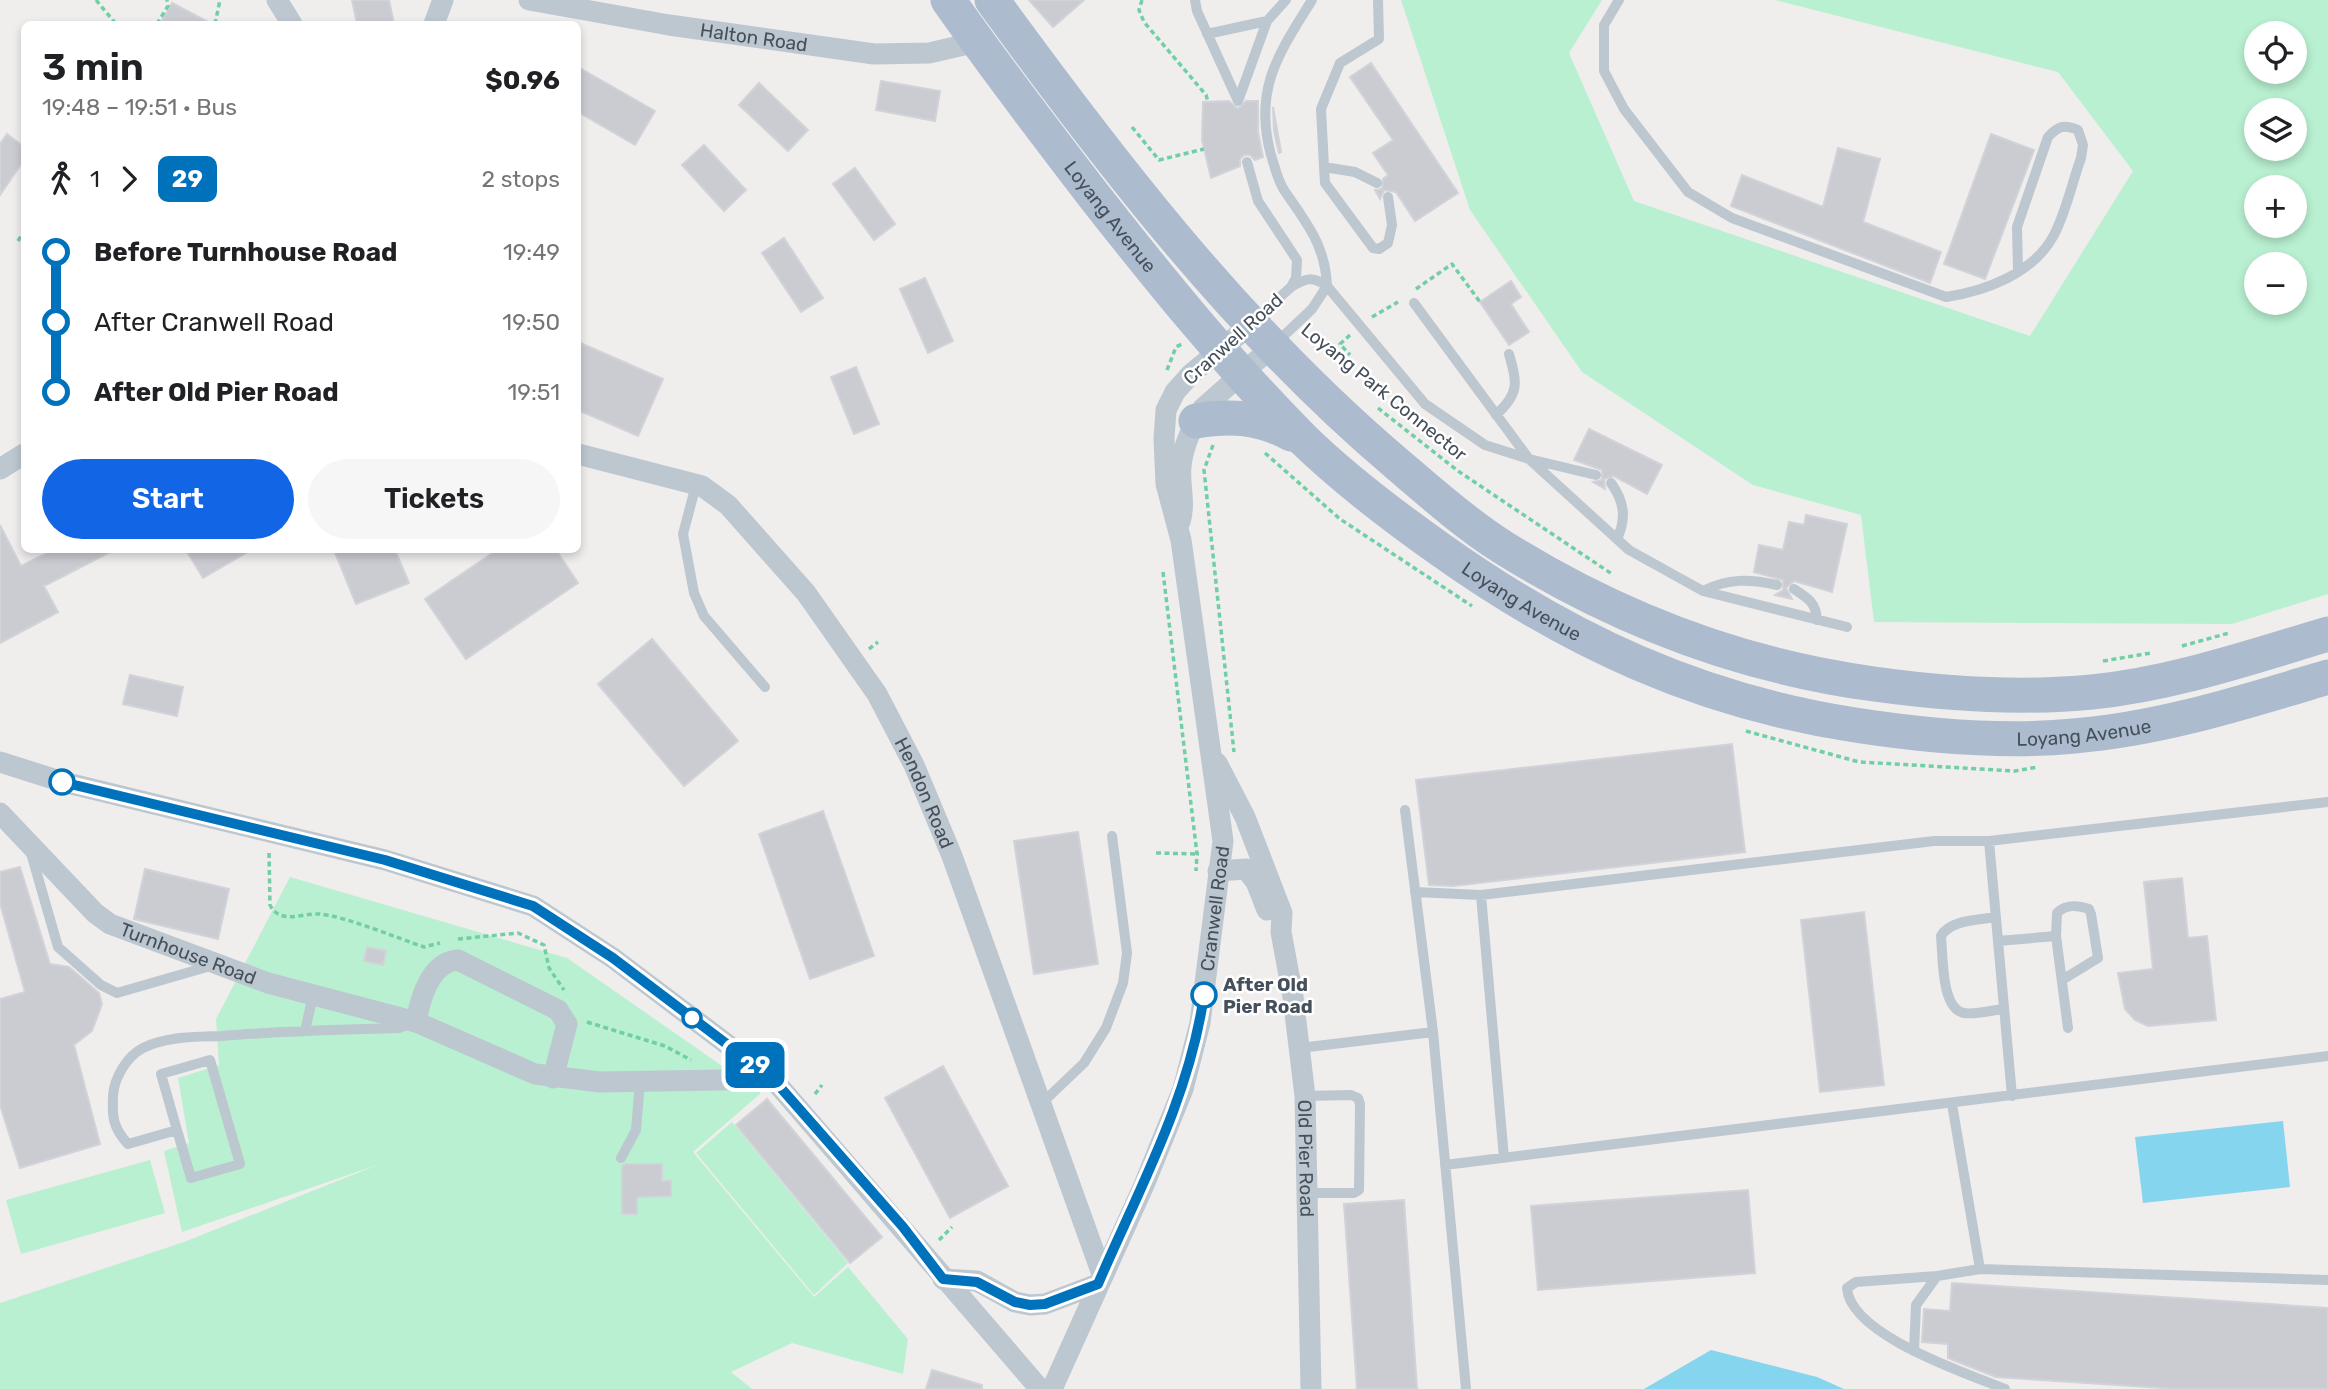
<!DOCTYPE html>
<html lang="en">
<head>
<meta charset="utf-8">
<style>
  :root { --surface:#fff; --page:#f6f6f6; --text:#202124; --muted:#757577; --accent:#1266e5 }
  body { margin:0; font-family:Rubik,sans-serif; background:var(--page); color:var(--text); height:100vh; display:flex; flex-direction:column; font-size:26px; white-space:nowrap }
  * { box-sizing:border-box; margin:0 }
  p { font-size:23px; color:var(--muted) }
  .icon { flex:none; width:38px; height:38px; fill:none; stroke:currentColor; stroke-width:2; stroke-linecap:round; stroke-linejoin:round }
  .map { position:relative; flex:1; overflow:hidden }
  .sheet { position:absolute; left:21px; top:21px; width:560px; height:532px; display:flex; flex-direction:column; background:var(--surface); border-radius:10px; box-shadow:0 4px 10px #0003 }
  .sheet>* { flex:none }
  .badge { padding:0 14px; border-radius:10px; font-size:24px; line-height:46px }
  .buttons { position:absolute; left:2244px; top:21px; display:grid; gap:14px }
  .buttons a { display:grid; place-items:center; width:63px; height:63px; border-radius:50%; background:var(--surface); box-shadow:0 4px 10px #0003; font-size:35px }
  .map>.badge { position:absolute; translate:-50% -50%; box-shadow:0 0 0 4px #fff }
  .legs { display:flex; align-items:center; gap:10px; height:77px; padding:0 21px; font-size:23px }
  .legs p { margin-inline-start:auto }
  .headline { display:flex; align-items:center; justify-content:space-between; height:119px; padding:0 21px }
  h1 { font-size:38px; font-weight:600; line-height:52px }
  .action { display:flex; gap:14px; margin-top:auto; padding:14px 21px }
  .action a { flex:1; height:80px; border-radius:42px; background:var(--accent); color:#fff; font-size:28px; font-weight:600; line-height:80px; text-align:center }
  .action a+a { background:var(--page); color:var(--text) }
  ul { padding:0 21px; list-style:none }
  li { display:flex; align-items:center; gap:24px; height:70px; font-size:26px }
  li i { display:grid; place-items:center; width:10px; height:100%; margin:0 9px; background:currentColor }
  li i::after { content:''; width:18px; height:18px; margin:-9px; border:5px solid; border-radius:50%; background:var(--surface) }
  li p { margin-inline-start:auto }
  li:first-child i { background:linear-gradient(#0000 50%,currentColor 0) }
  li:last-child i { background:linear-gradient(currentColor 50%,#0000 0) }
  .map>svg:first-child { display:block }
</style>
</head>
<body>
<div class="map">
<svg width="2328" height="1389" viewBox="0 0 2328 1389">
  <rect width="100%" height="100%" fill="#f0eded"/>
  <path fill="#b9f0d1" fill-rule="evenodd" d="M1401,0h201l-33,53 65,148 396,135 103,-165 -75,-99 -283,-72h553v594l-96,30 -358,-2 -13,-107 -108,-30 -171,-113 -112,-162zM2256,33h38v39h-38zM2256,110h38v39h-38zM2294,187v39h-38v-39zM2256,264h38v39h-38z
    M290,877l277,81 194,135 -68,59 121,145 34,-30 60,72 -5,35 -111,-31 -61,29 21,17h-752v-86l184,-61 196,-78 -198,68 -18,-81 25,-8 -11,-65 41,-13 -3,-46z
    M732,1122l116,141 -34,32 -118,-142z
    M150,1160l15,53 -144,41 -15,-54z"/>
  <path fill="#85d5ef" d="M2283,1121l7,66 -147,16 -8,-66z
    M1711,1350l106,27 27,12h-200z"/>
  <path fill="#caccd2" stroke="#d1d3d9" stroke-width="2" d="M352,0h37l5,24h-37z
    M1029,0h55l-31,27z
    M172,3l40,21h-52z
    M1371,63l87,130 -43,28 -19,-29 -12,-2 -4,9 -5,-9 7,-1 1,-10 5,-4 -15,-22 20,-13 -43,-63z
    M578,67l77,44 -20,34 -57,-33z
    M881,81l59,10 -5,30 -59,-11z
    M759,83l49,47 -20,21 -49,-46z
    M1229,101l9,8 8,-8h12v31l5,25 -8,3 -5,-5h-6l-4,4v7l-29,12 -9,-38 1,-38z
    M1273,107l8,45 -2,1 -5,-22z
    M7,134l17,13v13l-24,35v-51z
    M1991,134l43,16 -49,129 -41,-15z
    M704,145l42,45 -22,21 -42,-46z
    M1838,148l42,11 -17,63 78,30 -11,31 -199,-77 11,-31 81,32z
    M855,168l40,56 -21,16 -41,-56z
    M784,238l39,60 -22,14 -39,-59z
    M925,278l28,63 -25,12 -28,-64z
    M1511,281l10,16 -10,7 18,28 -20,13 -29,-43z
    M578,342l85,37 -25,57 -60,-26z
    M856,367l23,57 -25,10 -23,-57z
    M1589,429l73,36 -15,29 -33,-18 -10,3 1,10 -12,-7 9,-2v-10l-28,-10z
    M1806,515l41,9 -15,68 -38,-11 -8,7 6,11 -17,-4 8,-5v-10l-29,-8 5,-27 24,5 6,-28 15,3z
    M0,525l21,41 32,-16h61l-70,36 14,26 -58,31z
    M186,550h65l-48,28z
    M334,550h61l14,33 -53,21z
    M497,550h59l22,33 -112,76 -41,-60z
    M652,639l86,102 -54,45 -86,-102z
    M130,675l53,12 -6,29 -54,-12z
    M1732,744l13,108 -292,34 -24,-1 -13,-105z
    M823,811l51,145 -64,23 -51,-145z
    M1078,832l20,132 -64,10 -20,-133z
    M20,867l30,97 19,3 30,26 3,11 -10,27 -18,14 26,99 -80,24 -20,-63v-106l25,-7 -25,-89v-31z
    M145,869l84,20 -11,50 -84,-20z
    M2182,878l6,60 19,-2 9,84 -68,6 -13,-6 -10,-11 -7,-36 35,-4 -9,-87z
    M1864,912l20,173 -64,7 -19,-172z
    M367,947l19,4 -3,14 -19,-4z
    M943,1066l65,120 -58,32 -65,-120z
    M767,1099l115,138 -32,26 -114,-138z
    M626,1164h36v17h9v15l-34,1v17h-15v-48z
    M1748,1190l7,83 -217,17 -7,-84z
    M1404,1200l13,189h-60l-13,-185z
    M1952,1283l376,25v81h-150l-182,-12 -48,-19v-14l-26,-2 2,-33 26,2z
    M932,1370l50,15v4h-56z"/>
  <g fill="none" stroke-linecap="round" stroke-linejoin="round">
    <path stroke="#70cfa4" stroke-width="3.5" stroke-dasharray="5 3.5" stroke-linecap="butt" d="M96,0l20,24
      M1142,0l-3,10 5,12 62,73 2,7
      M157,24l11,-18 -1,-6
      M215,24l5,-24
      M1132,127l27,33 45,-11
      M18,241l6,-10
      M1416,289l36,-25 28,38
      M1372,317l26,-15
      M1350,335l-10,9 10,11
      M1167,370l9,-23 6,-3
      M1378,408l80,63 154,103
      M1213,445l-9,25 30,282
      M1265,453l75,66 132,87
      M1163,572l34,282 -1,17
      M2182,646l47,-13
      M869,649l9,-7
      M2103,661l48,-8
      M1746,731l113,31 156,9 23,-4
      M269,853l1,52c10,20 32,8 49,9 26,2 78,24 105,33l16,-4
      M1156,853l43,1
      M458,939l60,-6 26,12 5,23 15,22
      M587,1022l78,24 26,14
      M815,1094l7,-9
      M939,1240l13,-13"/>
    <path stroke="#bdc7d0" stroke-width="10" d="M1195,0l2,11 41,90
      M1619,0l-15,25v46l20,38 64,83 44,26 214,79c40,-6 88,-24 108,-62 12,-23 18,-52 27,-77l2,-13 -5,-15c-14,-6 -20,-4 -30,7l-31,90 1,43
      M1207,34l60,-13
      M1238,101l29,-80 19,-21
      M1247,162l11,39 39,59 -1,18 -5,9 -37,34
      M1324,167l-3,-58 19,-46 39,-24 -1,-39
      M1377,183l-22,-11 -31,-5 1,16 48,65 6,1 9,-6 4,-18 -4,-28
      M1291,287c15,-9 21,-11 36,-1l98,118 60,41 44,14 100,91 74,41 144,36
      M1414,303l115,156 67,16
      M1276,343l36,-34 15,-23c-2,-42 -20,-62 -43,-96 -7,-11 -9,-23 -13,-35 -18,-66 8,-102 41,-155
      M1496,415c24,-22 21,-32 13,-61
      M1611,483c13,18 16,35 6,56
      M696,485l-13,49 11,59 10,23 61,71
      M1794,589c14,9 22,14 23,31
      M1703,591c25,-13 47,-12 74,-6
      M1405,810l28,222 33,357
      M1989,841l23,255
      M31,853l27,94 43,38 16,8 97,-28
      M1415,892l66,3 453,-54h55l339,-39
      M1481,895l23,263
      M1996,917c-18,3 -46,3 -55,19 2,20 0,73 23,77 12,2 28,-3 40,-4
      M1998,941l58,-5
      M2062,980l36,-22 -7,-44 -2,-5c-12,-4 -23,-5 -32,4l-1,23 12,92
      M305,1031l8,-36
      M1300,1048l133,-16
      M1305,1096l46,-1 7,3 2,6 -1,86 -5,3h-46
      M1952,1104l28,165
      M1040,1105l44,-42 22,-35 17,-45 4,-30 -15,-117
      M177,1130l14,48 49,-14 -30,-104 -49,14 16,56 -49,14c-15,-16 -16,-27 -15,-48 1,-18 14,-40 30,-48 24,-12 53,-11 79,-12 59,-5 118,-6 177,-8l11,-4
      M621,1158l15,-28 4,-48
      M1445,1165l883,-109
      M1914,1351l2,-46 21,-29
      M2005,1389c-39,-16 -155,-54 -158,-101l9,-6 81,-6 43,-7 348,11"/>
    <g stroke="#bdc7d0" stroke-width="21">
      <path d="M277,0l15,24"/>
      <path id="s1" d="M529,0l140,25 205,29 55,-1 48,-11"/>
      <path d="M434,24l9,-24"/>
      <path id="s2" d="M578,454l124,32 26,19 78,88 71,101 37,71 38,91 150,418"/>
      <path d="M0,469l24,-15"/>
      <path d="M1180,522c6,-20 -1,-36 1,-56 2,-21 12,-40 22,-58l69,-61"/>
      <path d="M0,762l63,20 322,78 148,46 80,52 160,121 267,310"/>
      <path id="s3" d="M1217,763l28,54 37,96 -1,19 12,65 12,99 6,293"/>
      <path id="s4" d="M0,813l95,100 15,11 158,59 148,39 119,52 65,8 173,-3"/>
      <path d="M1218,871l28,-2 10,13 11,28"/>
      <path d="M416,1022c4,-22 14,-60 42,-62l100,50 9,14 -14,54"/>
      <path d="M943,1279l34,2 38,21 15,3 15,-1 53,-20"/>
      <path id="s5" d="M1052,1389l92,-204 39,-96 17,-66 23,-182 -42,-301 -15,-56 -2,-46 2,-28 9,-18 16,-18 59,-49"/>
    </g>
    <g stroke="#acbbce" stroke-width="35">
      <path id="s6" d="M948,0c47,67 96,131 146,196 66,84 133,167 209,243 42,41 90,77 138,111 128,91 258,151 414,175 71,11 148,18 219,11 87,-7 170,-34 254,-59"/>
      <path d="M992,0c120,165 247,330 404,463 34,29 70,61 108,85 114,71 237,118 370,136 72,10 146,15 218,8 80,-8 159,-35 236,-58"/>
      <path d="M1196,421c35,-6 64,-4 95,13"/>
    </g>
  </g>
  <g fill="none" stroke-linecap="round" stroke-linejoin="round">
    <g stroke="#fff" stroke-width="16">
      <path id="line-1" d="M62,782l323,78 148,46 80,52 160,121 130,148 40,52 34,3 38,20 15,3 15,-1 53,-20c41,-95 91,-185 106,-289"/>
    </g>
    <use href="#line-1" stroke="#0072bc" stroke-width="10"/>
  </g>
  <g fill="#fff" stroke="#0072bc" stroke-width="3.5">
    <circle cx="62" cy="782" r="12"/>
    <circle cx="1204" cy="995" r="12"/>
    <circle cx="692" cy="1018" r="9"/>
  </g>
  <g text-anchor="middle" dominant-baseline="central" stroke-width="5" stroke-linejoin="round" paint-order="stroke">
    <g font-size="19" fill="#45505b" stroke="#fff">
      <text stroke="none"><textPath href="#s1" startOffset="228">Halton Road</textPath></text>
      <text stroke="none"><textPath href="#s6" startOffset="271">Loyang Avenue</textPath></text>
      <text transform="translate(1233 339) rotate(-42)">Cranwell Road</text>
      <text transform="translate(1384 392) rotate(39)">Loyang Park Connector</text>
      <text stroke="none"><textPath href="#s6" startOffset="838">Loyang Avenue</textPath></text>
      <text stroke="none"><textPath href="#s6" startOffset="1426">Loyang Avenue</textPath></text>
      <text stroke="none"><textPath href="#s2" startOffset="511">Hendon Road</textPath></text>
      <text stroke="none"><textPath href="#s5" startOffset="511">Cranwell Road</textPath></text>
      <text stroke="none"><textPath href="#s4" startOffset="240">Turnhouse Road</textPath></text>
      <text stroke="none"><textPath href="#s3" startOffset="411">Old Pier Road</textPath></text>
    </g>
    <g font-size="19" font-weight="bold" fill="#45505b" stroke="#fff" text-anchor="start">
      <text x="1223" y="984">After Old<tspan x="1223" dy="22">Pier Road</tspan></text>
    </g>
  </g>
</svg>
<div class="buttons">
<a><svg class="icon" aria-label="locate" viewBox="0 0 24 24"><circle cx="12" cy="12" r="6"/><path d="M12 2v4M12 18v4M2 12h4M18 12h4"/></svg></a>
<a><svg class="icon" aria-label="layers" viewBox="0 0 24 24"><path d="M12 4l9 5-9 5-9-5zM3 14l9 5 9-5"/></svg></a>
<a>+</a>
<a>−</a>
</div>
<b class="badge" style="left:755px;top:1065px;background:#0072bc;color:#fff">29</b>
<section class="sheet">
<div class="headline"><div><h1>3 min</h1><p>19:48 – 19:51 · Bus</p></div><b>$0.96</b></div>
<div class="legs"><svg class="icon" aria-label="walk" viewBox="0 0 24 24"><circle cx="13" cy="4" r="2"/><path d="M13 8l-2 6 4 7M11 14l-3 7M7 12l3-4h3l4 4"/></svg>1<svg class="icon" aria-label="forward" viewBox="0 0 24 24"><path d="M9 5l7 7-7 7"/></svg><b class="badge" style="background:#0072bc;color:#fff">29</b><p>2 stops</p></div>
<ul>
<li><i style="color:#0072bc"></i><b>Before Turnhouse Road</b><p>19:49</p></li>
<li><i style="color:#0072bc"></i><span>After Cranwell Road</span><p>19:50</p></li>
<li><i style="color:#0072bc"></i><b>After Old Pier Road</b><p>19:51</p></li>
</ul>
<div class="action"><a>Start</a><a>Tickets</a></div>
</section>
</div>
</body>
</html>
